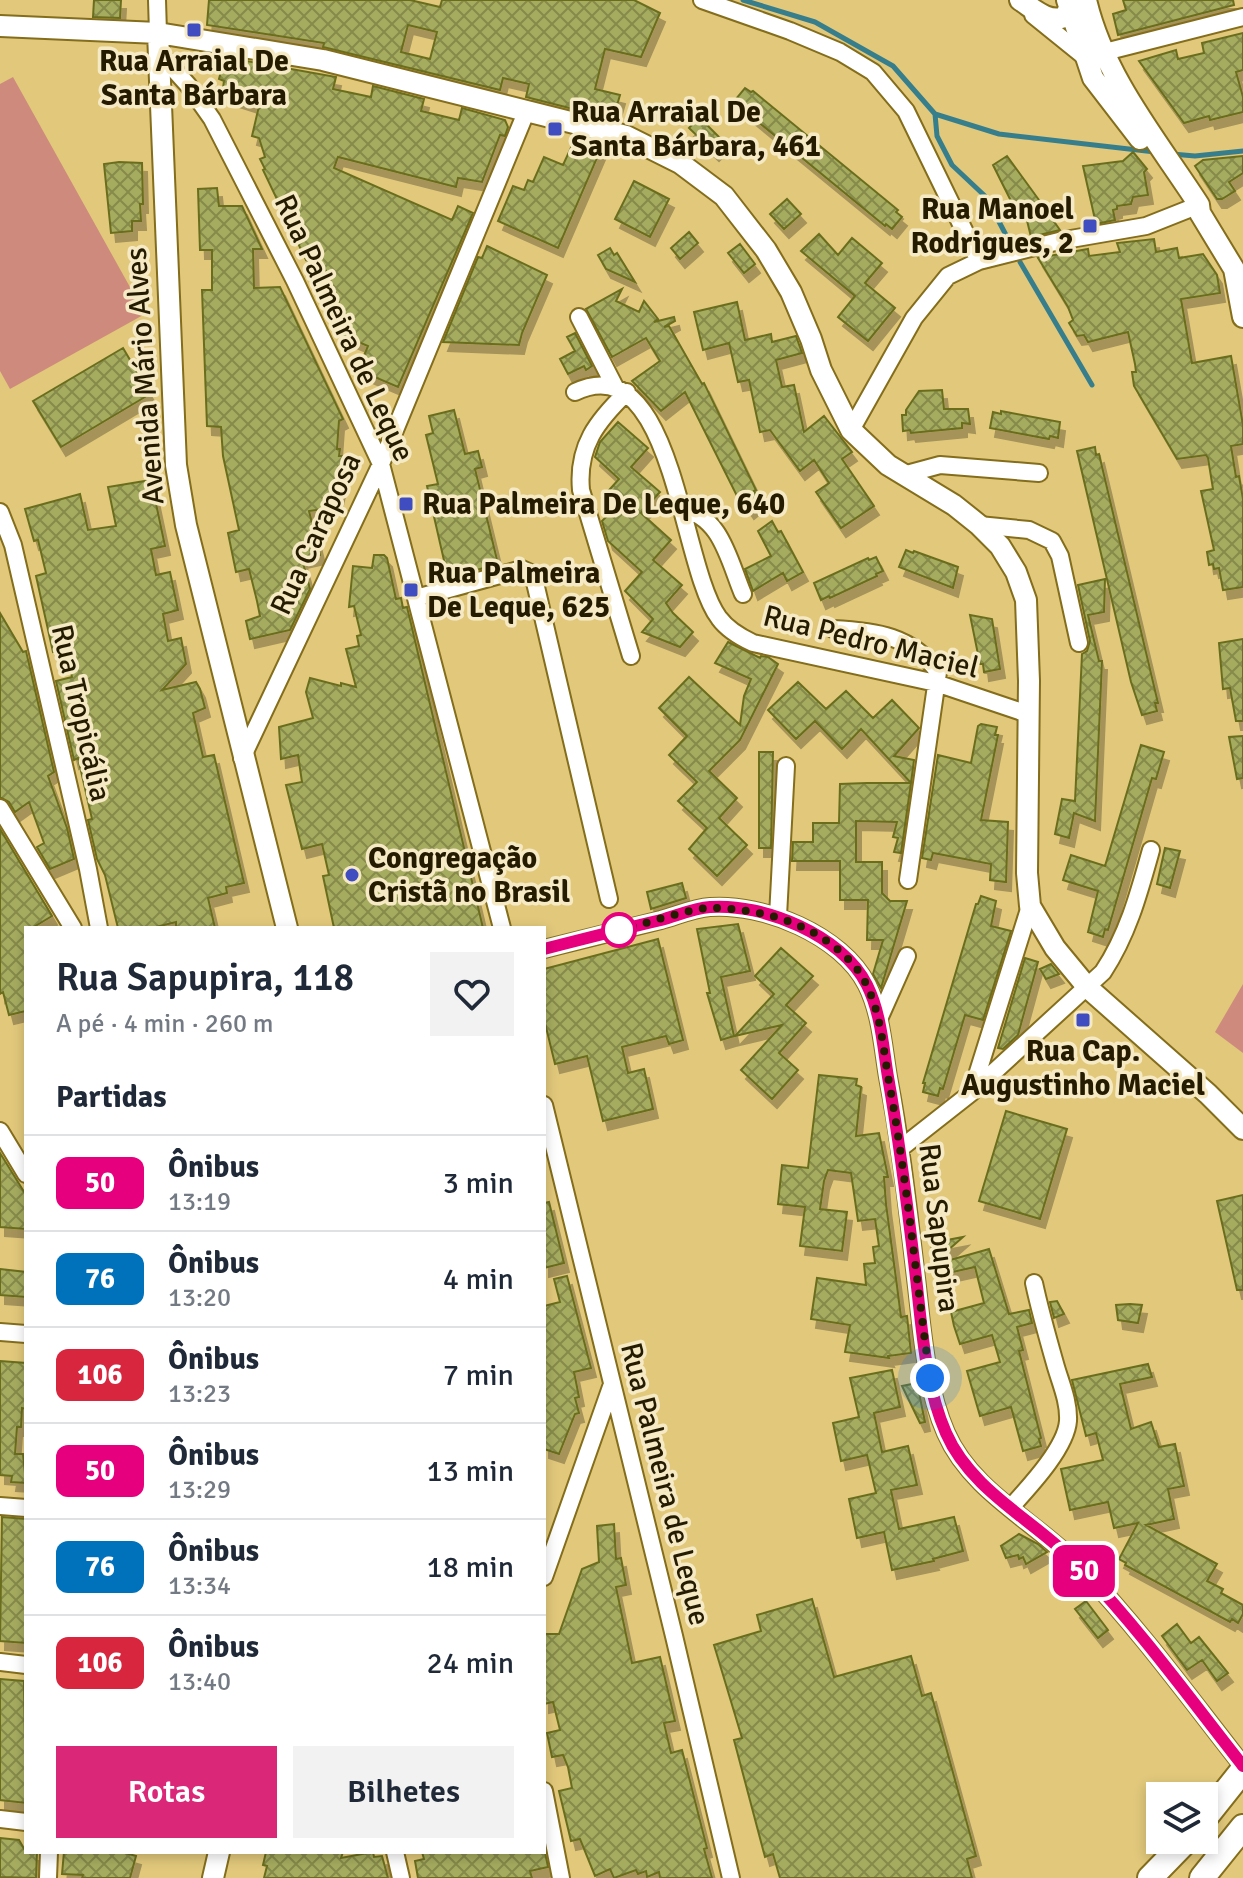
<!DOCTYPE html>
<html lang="pt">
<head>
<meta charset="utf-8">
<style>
  :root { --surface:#fff; --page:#f2f2f3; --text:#1f2937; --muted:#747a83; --line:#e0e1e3; --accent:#db2777 }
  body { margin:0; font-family:Signika,sans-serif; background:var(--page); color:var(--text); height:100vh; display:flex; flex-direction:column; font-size:30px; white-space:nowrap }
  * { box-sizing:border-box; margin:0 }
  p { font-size:26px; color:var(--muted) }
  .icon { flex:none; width:44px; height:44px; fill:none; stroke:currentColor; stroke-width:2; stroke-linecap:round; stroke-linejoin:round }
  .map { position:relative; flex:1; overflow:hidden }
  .details { position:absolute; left:24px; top:926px; width:522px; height:928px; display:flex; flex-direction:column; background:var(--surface); border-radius:0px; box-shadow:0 4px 12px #0003 }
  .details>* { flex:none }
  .badge { padding:0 16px; border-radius:12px; font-size:28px; line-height:52px }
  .buttons { position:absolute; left:1146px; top:1782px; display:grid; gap:16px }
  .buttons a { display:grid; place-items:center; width:72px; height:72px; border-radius:0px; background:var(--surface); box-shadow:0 4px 12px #0003; font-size:40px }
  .you { position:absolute; width:40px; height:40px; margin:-20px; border:6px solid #fff; border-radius:50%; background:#1a73e8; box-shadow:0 0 0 12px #1a73e833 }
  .map>.badge { position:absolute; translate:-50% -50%; box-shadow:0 0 0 4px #fff }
  h2 { padding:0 32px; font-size:30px; line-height:72px }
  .round { display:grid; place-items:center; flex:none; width:84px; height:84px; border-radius:0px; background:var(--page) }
  .head { display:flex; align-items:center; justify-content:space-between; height:136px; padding:0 32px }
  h1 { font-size:38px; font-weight:600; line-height:60px }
  .primary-button { display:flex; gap:16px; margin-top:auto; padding:16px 32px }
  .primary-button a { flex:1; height:92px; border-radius:0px; background:var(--accent); color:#fff; font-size:32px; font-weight:600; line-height:92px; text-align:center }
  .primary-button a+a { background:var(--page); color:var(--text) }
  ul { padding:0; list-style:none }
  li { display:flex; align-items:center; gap:24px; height:96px; padding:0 32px; border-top:2px solid var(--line) }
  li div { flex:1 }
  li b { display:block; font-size:30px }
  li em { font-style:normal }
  li .badge { min-width:88px; font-weight:700; text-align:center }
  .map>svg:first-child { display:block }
</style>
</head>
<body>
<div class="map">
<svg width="1243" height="1878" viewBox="0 0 1243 1878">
  <defs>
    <pattern id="building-cross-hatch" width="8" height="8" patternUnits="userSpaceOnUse" patternTransform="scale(2)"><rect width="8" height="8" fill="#a5ab5e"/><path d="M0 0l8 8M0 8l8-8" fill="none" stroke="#868a4b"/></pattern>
    <filter id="shadow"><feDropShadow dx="5" dy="9" stdDeviation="0" flood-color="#0004"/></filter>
  </defs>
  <rect width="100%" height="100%" fill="#e1c87b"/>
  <path fill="#ce8b7d" d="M13,77l132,237 -135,75 -10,-18v-287z
    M1243,984v69l-28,-21z"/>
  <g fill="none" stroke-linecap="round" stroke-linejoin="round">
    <path stroke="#367e8c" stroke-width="5" d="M743,0l72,22 78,44 42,48 64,20 156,18
      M935,114l2,22 15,29 34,32 20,38
      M1172,154l23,2 48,-5
      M1020,262l72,123"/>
  </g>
  <path fill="url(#building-cross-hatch)" stroke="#6a6e1f" stroke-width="2" fill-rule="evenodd" filter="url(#shadow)" d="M94,0h27l-1,18 -27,-1z
    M209,0h201l30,7 2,-7h192l26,13 -19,44 -36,-8 -10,40 25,6 -7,24 -87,-22 3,-13 -26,-6 -3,12 -177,-43 1,-4 -117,-18zM408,25l29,7 -7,27 -29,-7z
    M1123,0h110l1,5 -116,30 -5,-21 13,-4z
    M1243,33v37l-7,2 7,25v15l-33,8 -1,-4 -25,7 -45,-62 37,-11 2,9 26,-6 -2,-10z
    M230,58l106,19 -3,12 38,8 2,-11 51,13 -3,12 38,9 3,-12 43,12 3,7 -3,9 -5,-1 -18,47 -24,-4 -2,9 -118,-30 -4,11 118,52 6,-14 15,7 -75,174 -40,-17 10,-24 -26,-11 -7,-16 4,-19 -12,-27 -9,-17 -12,4 -43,-90 2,-1 -5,-10 5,-2 -6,-19 -7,-2 7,-30 -31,-10 1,-6 -6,-2 1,-7 -5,-2 4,-15 5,1z
    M745,88l6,4 2,-1 145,119 -2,2 6,5 -10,12 -6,-5 -1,2 -145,-119 1,-2 -6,-5z
    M699,117l25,25 -10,10 -25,-24z
    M576,137l27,7 -45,104 -60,-27 15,-35 11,4 4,-10 5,2 11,-25 19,8z
    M1133,152l14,17 -3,3 4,23 -15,2 -2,7 -14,2v3l-4,1 2,10 -19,4 -13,-58 40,-5z
    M1007,156l32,44 21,30 -29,7 -8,-33 -9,3 -21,-42z
    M1243,156v17l-14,9 6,9 -13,8h-5l-22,-33 8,-6z
    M119,162l23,1 1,41h-3l1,17h-9v10l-21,2 -7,-69z
    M634,181l35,18 -19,38 -35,-18z
    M217,188l2,18h23l20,43h-9l1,39 26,-1 63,132 -4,2 -2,28h3l-1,7h3l-1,27 -4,18 -6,1 -1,6 -21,3 11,44 -18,4 8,30 -20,41 -40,9 -4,-18 14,-5 -3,-15 -8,-32 -13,3 -8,-39 11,-3 -16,-74 -2,-29 -14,-1 -5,-136h10v-40h-12l-2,-61z
    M787,199l14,15 -17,15 -14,-15z
    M689,232l9,11 -18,16 -9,-11z
    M819,234l19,21 14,-17 30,25 -17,20 30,25 -27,33 -30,-24 17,-21 -54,-45z
    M1154,239l2,13 21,-4 2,10 24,-4 14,21 3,18 -39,6 11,64 39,-7 12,69v19l-12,2 5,31 3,-1 4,23v88l-20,3 -4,-22 -5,1 -1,-5 -4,1 -2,-13 7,-2 -13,-59 12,-2 -5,-31 -2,-3 -29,4 -43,-73 -2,-14h4l-1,-8 -7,-32 -40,10 -4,-7 -7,1 -8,-13 4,-3 -5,-13 -30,-49 50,-9 1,7 31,-4 -3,-9z
    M740,244l15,20 -11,9 -16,-20z
    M487,246l60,29 -25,58 -3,12 -76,-3 35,-85 4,1z
    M610,248l4,7 3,-2 18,29 -29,-13 -8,-14z
    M622,289l-6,12 23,11 5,-11 14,18 -4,3 20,-5 1,4 -11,6 5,-1 33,58 2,-1 52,107 -2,1 6,10 -11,9 -9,-13 -2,1 -53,-106 -24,19 -29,-30 28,-20 -14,-23 -34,19 -26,-48z
    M737,302l8,38 26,-6 1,8 24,-6 6,17 -26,7 6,27 12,-2 10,47 20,-16 28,36 -10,7 32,47 -33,22 -25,-36 13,-9 -15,-23 -14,11 -30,-41 -10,2 -11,-52 -11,2 -9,-39 -26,7 -9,-38z
    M575,333l17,33 -6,4 -2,-4 -16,8 -8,-15 15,-8 -8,-14z
    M123,348l27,46 -89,53 -28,-46z
    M942,390l2,19h24l2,15 -8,-1v5l-51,5 -1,-3 -7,1 -1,-16h4v-5l13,-19z
    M454,410l11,44 13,-3 4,16 -7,2 23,95 -50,14 -21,-92 11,-2 -12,-49 7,-2 -4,-17z
    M1001,411l59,11 -2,16 -8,-2 -1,3 -59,-11 3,-16 8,2z
    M618,422l30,26 -17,19 29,25 -19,21 30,27 -18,20 29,25 -16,18 7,10 20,19 -13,15 -38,-15 11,-13 -28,-28 17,-19 -34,-31 -6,-20 12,-12 -12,-11 17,-19 -24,-22 5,-15z
    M1095,447l1,8 3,-1 59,249h-3l2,8 -15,4 -11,-33 -54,-231z
    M151,480l14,66 -14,3 5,26 14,-3 8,38 -15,4 5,27 13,-3 5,26 -24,26 34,-8 4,7 5,19 -12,5 10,44 11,-2 30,128 -18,4 1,6 -19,5 7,30h-39v-6l-24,6h-34l-13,-53 -8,-16 -9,-39 4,-1 -8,-35 -6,-26 -4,2 -18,-79 16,-4 -7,-28 -12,3 -17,-76 10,-3 -8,-33 -4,1 -9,-32 55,-15 8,36 28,-4 -8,-39z
    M772,521l6,11 3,-1 22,41 -16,9 -4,-8 -30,18 -8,-22 26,-13 -13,-25z
    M906,550l7,3 1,-2 44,16 -5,21 -54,-21z
    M374,555h10l3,3 9,41 5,-1 2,10 4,-1 76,321h-149l-11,-52 6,-1 -7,-31 -20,5 -16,-64 16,-3 -4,-27 -17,4 -2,-32 34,-9 -7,-26 4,-14 31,8v-3l15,4 -10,-38 13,-3 -2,-10 4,-1 -7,-29 -5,1 4,-41 19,2z
    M876,557l7,14 -7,3 1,2 -47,22 -1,-2 -8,4 -7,-17 54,-25 1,2z
    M1105,579l-1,33 -16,3 11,46h3l-7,160 -21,-8 -5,25 -14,-4 7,-35 13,2 7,-147 5,-3 3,-10 -12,-56z
    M0,613l23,39 3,-1 28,121 -6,4 19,52 7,31 -24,10 -13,-22 7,-4 -15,-41 -14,10 -6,-10 -9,-5z
    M970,615l22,4 8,50 -16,3 -1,-8h-3z
    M1243,639v82h-7l-6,-33 -7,1 -4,-46z
    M728,642l32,16 1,-2 7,1 10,7 -38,76 -31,31 28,27 -18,20 28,27 -30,31 -28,-27 18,-21 -29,-27 19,-19 -28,-27 18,-19 -28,-28 30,-31 51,48 4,-29 7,-17 -36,-16z
    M798,682l28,27 20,-18 27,27 19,-18 27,28 -25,28 20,4 -3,23 -50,-54 -19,20 -27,-28 -19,18 -28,-29z
    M981,724l16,3 -2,8h3l-17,85 27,2 -2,60 -16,-2 1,-16 -58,-11 -2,7 -9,-2 16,-103 33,8 7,-37z
    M1243,736v42l-6,1 -8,-42z
    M1141,745l23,7 -8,27 -4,-1 -44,152 -3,-1 -2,8 -15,-5 10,-41 -35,-11 8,-25 34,11z
    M759,752h14l-2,96h-12z
    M867,783h44l-10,70 -7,-1 4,-14 -5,-1 4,-15 -41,-1v41h26v31l8,8h17l-26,87 -8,-14 10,-34h-16l1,-40h-28v-39h-48l1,-19h20v-19h26l1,-39z
    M0,829l52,87 -20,12h-6v83l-17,4 -6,-23 -3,2z
    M1165,848l15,3 -10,37 -13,-4z
    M682,883l4,15 -35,11 -4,-17z
    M981,896l15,5 -5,25 20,5 -28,89 -18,-5 -22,74 -3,-1 -2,8 -15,-4 2,-9h-2l53,-179h2z
    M738,924l12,47 -29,6 13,59 -13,4 -14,-47h3l-13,-64z
    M658,939l25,101 -14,4 -3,-8 -44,11 6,26 16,-4 9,40 -50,12 -16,-65 -32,8 -11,-45v-50z
    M781,948l32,28 -27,29 20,18 -27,30 19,17 -26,29 -31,-29 41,-45 -47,11 39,-42 -19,-18z
    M1025,958l13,4 -20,73 -15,14 -5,-1z
    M1051,964l8,10 -13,5 -6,-10z
    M819,1075l38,4 -1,6 5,2 -5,49 23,-3 9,44h-4l2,27 11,82 4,31 6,-1 4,37 -23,3 1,2 -44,-6 5,-27 -39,-6 6,-41 49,7 -2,-21 11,-1 -2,-16 6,-1 -4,-27 -17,2 -7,-48 -23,-3 -4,11 -4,28 27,3 -5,39 -42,-5 5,-39 -27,-3 4,-39 26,3z
    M1006,1111l61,18 -27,90 -61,-18z
    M0,1153l26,42v34l-26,-2z
    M1243,1195v95h-6l-20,-89z
    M549,1202l15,61 -20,5v-65z
    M963,1237l-25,22 -4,4 -3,-20z
    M989,1249l20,65 20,-4 3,13 -15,4 6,23 -4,1 22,87 -2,1 2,7 -18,5 -12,-44 -31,9 -13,-45 33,-9 -8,-27 -32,9 -6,-18 -3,-14 33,-9 -9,-36 -36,8 -3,-11z
    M0,1269l26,3v25l-26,-2z
    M567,1276l24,92 -17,4 5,25 -4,1 4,15 -4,1 -16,40 -15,-5v-143l16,-4 -6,-23z
    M1057,1301l7,13 -10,4 -4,-16z
    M1130,1304l12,1 -4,18 -20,-3 -2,-15z
    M0,1361l26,2v46l-4,-1 -1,19h-4l-2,27h8l3,29 -15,-1 1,-6 -12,-1z
    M1148,1364l4,13 -32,7 11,45 20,-7 8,25 16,-3 9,42 -16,3 6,30 -28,6 71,39 -10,17 16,8 -2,4 22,12v9l-5,9 -6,-4 -2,3 -105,-57 1,-2 -7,-4 19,-36 -24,5 -6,-26 -38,8 -9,-41 42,-9 -7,-27 -10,3 -14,-56z
    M892,1370l8,37 -26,6 8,39 26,-6 9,39 -26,5 8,39 55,-12 9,34 -30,8 1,2 -42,9 -8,-38 -27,6 -8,-39 27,-6 -9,-38 -26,6 -8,-38 26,-6 -9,-39z
    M917,1383l8,39 -5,1 -18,-37z
    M2,1517l24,2v124l-26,-2z
    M614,1524l2,35 5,-1 5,27 -10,2 16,76 28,-6 15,64 -11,2 7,30 11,-3 25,98 -3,1 8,29h-52l-1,-6 -12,5 -1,-6 -8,3 -2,-4 -22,8 -4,-9 -15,7 -15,-37 -9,2 -12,-50 13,-3 -4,-21 -5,-12 -11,2 -5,-24 13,-3 -7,-28 -9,2v-70h15l23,-65 17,-7 -2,-36z
    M1019,1534l19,10 9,8 -21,12 -3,-7 -4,2 -1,-4 -12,3 -5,-12z
    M812,1599l22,78 77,-21 11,40 9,-3 45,163 -9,3 5,19h-192l-7,-24 -8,3 -31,-117 8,-2 -28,-93 47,-14 -4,-16z
    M1086,1601l22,29 -10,8 -23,-29z
    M1177,1624l14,19 8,-6 29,36 -11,8 -15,-21 -15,10 -25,-34z
    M0,1679l24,2 2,122 -26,-3z
    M0,1838l19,2 7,12h11l-1,26 -36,-1z
    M64,1852h58l14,4 -6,22h-48l1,-3 -21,-1z
    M266,1852h77l-2,6 32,-6 1,5 8,-1 6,22h-124l3,-12 -4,-1z
    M422,1852h123l3,15 -18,4 2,7h-114l-3,-17 9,-2z"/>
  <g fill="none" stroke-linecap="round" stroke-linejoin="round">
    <g stroke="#846d1b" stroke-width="20">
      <path id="minor" d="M157,0l1,33
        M702,0l88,31 50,21 33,20 33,39 73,150
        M1033,15l52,42 158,-40
        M159,53l29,32 24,34 83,162 86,183 121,464
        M579,317l36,70
        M575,392c99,-47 105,175 144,226 8,11 21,19 34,25l183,40 92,31
        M627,392c-30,29 -50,54 -46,98l50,166
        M851,430l63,-112 34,-42 31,-15 80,-20 87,-15 53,-21
        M903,475l37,-10 99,8
        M680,509c41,5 49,52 63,85
        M0,512l13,33 75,324 11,59
        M979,525l50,5 23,11 8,15 19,87
        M416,598l106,-29 11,5 76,325
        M833,629c43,2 79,7 105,43l-30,208
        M242,758l139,-294 146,-354
        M0,808l73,120
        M778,916l8,-150
        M544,949c39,-10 78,-19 117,-29 15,-4 33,-12 49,-13 53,-4 132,28 157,78 14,28 16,62 21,92 13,67 20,133 28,201 6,50 9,107 30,155 26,60 93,90 137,137 58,61 108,130 160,196
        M879,1019l28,-63
        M972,1091l58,-185
        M544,1105l130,531 57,242
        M0,1131l26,43
        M901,1148l70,-55 132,-121c25,-38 36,-79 48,-122
        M0,1332l26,2
        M0,1506l26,2
        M1011,1507c18,-20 55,-59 57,-86 1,-19 -7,-37 -12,-54 -8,-28 -16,-56 -22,-84
        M544,1577l67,-190
        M0,1662l26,3
        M544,1791l17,87
        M0,1819l26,3
        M395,1852l6,26
        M48,1878l1,-26"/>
    </g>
    <g stroke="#846d1b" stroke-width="24">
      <path id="tertiary" d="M1020,0c14,9 27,23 45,17l4,-9
        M1067,0l26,78 47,61
        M1086,0c18,77 71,140 113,205l1,8 34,56 9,48
        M0,26l158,7 165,27 303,76 54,27 44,33 42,54 25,42 20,47 10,31 30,60 37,35 66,40 25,20 21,21 16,26 10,28 3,81 -2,192 3,33 25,42 33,40 120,106 35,35
        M158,33l18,432 10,60 101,403
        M213,1878l6,-26"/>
    </g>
    <g stroke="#846d1b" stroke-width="28">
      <path id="primary" d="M1204,1819l39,-49
        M1150,1878l37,-38
        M1202,1878l41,-51"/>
    </g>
    <use href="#minor" stroke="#fff" stroke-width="16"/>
    <use href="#tertiary" stroke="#fff" stroke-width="20"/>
    <use href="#primary" stroke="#fff" stroke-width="24"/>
  </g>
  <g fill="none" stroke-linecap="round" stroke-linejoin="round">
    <g stroke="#fff" stroke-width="18">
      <path id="line" d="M544,949c39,-10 78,-20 117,-29 15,-4 33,-12 49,-13 53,-4 132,28 157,78 14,28 16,62 21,92 12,67 20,133 28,201 6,50 9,107 30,155 26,60 94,90 137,137 58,61 108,130 160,196"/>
    </g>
    <use href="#line" stroke="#e6007e" stroke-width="12"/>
    <path stroke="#241b00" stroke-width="8" stroke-dasharray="0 14.4" d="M619,930c24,-5 73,-23 94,-22 51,1 103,16 138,54 29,31 31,81 38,120 18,98 27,197 41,296"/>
  </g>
  <g fill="#3f4dc1" stroke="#f6eac5" stroke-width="3">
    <rect x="186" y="22" width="16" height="16" rx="4"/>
    <rect x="547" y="121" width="16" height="16" rx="4"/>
    <rect x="1082" y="218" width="16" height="16" rx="4"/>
    <rect x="398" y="496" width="16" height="16" rx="4"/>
    <rect x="403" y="582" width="16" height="16" rx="4"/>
    <circle cx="352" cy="875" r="8"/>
    <rect x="1075" y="1012" width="16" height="16" rx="4"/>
  </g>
  <circle fill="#fff" stroke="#e6007e" stroke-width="4" cx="619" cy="930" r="16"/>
  <g text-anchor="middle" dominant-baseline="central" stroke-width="7" stroke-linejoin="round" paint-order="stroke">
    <g font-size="30" font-weight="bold" fill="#241b00" stroke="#f6eac5" text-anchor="start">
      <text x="194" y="61" text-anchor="middle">Rua Arraial De<tspan x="194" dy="34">Santa Bárbara</tspan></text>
      <text x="571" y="112">Rua Arraial De<tspan x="571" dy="34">Santa Bárbara, 461</tspan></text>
      <text x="1074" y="209" text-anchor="end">Rua Manoel<tspan x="1074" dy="34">Rodrigues, 2</tspan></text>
      <text x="422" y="504">Rua Palmeira De Leque, 640</text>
      <text x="427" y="573">Rua Palmeira<tspan x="427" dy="34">De Leque, 625</tspan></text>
      <text x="368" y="858">Congregação<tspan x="368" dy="34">Cristã no Brasil</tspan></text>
      <text x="1083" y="1051" text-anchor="middle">Rua Cap.<tspan x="1083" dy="34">Augustinho Maciel</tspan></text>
    </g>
    <g font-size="30" fill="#241b00" stroke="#f6eac5">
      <text transform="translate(344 328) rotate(65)">Rua Palmeira de Leque</text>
      <text transform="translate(145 376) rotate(-94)">Avenida Mário Alves</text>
      <text transform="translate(316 534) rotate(-65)">Rua Caraposa</text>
      <text transform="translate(871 642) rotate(14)">Rua Pedro Maciel</text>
      <text transform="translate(81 713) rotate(77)">Rua Tropicália</text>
      <text transform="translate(939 1228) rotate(83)">Rua Sapupira</text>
      <text transform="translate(665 1484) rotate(76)">Rua Palmeira de Leque</text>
    </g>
  </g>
</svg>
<div class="buttons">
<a><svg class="icon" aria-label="layers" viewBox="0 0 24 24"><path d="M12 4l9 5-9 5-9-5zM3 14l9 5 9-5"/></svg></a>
</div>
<div class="you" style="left:930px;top:1378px"></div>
<b class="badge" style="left:1084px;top:1571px;background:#e6007e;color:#fff">50</b>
<section class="details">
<div class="head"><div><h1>Rua Sapupira, 118</h1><p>A pé · 4 min · 260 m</p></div><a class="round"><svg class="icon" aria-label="heart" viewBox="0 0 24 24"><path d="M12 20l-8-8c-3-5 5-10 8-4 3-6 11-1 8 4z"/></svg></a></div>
<h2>Partidas</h2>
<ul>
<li><span class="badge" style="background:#e6007e;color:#fff">50</span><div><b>Ônibus</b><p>13:19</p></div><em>3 min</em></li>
<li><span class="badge" style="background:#0072bc;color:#fff">76</span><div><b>Ônibus</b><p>13:20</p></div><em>4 min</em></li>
<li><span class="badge" style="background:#d7263d;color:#fff">106</span><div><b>Ônibus</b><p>13:23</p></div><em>7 min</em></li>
<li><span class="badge" style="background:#e6007e;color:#fff">50</span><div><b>Ônibus</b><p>13:29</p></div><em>13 min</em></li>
<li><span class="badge" style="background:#0072bc;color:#fff">76</span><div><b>Ônibus</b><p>13:34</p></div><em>18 min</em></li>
<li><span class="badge" style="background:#d7263d;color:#fff">106</span><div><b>Ônibus</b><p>13:40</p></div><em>24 min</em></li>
</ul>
<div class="primary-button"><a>Rotas</a><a>Bilhetes</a></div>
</section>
</div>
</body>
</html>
